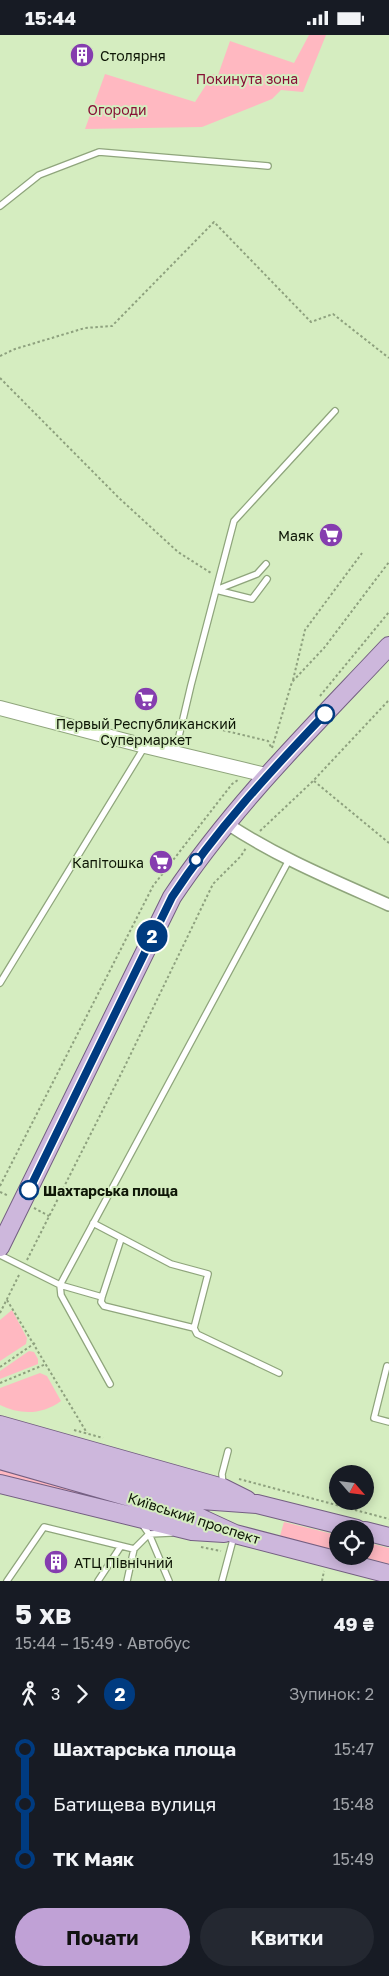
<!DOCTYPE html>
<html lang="uk">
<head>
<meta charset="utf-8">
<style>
  :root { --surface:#171b24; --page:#242831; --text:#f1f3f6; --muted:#9ea1a6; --accent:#c0a1d6 }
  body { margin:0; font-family:"Golos Text",sans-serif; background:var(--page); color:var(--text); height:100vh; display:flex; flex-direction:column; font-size:19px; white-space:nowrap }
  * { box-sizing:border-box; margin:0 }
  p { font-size:16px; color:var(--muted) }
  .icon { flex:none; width:28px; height:28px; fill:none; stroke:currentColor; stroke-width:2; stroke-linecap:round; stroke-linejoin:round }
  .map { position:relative; height:1546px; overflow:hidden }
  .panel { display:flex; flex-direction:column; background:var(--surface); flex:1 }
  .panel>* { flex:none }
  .badge { padding:0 10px; border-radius:16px; font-size:18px; line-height:32px }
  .needle { width:32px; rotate:118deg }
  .tools { position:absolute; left:329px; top:1430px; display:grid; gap:10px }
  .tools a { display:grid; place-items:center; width:45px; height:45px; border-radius:50%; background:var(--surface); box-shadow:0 2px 12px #0003; font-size:25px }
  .map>.badge { position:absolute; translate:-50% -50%; box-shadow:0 0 0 2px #fff }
  .legs { display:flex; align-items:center; gap:8px; height:55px; padding:0 15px; font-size:16px }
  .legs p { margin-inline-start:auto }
  .overview { display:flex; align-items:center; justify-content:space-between; height:85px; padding:0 15px }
  h1 { font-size:28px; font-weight:700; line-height:38px }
  .button { display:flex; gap:10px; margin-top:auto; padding:10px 15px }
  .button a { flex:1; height:58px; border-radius:30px; background:var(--accent); color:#111; font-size:20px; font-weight:700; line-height:58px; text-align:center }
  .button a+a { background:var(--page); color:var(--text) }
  ul { padding:0 15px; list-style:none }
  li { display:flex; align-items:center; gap:18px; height:55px; font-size:19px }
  li i { display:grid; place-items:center; width:8px; height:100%; margin:0 6px; background:currentColor }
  li i::after { content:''; width:12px; height:12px; margin:-6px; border:4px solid; border-radius:50%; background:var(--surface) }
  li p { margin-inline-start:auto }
  li:first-child i { background:linear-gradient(#0000 50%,currentColor 0) }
  li:last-child i { background:linear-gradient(currentColor 50%,#0000 0) }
  .status { display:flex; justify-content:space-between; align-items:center; height:35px; padding:0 25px; background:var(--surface); direction:ltr }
  .status svg { height:14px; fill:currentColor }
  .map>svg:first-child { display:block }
</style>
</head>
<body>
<div class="status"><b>15:44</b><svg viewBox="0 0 49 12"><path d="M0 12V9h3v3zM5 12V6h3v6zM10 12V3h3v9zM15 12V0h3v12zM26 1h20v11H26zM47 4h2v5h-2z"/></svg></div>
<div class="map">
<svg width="389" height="1546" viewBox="0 0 389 1546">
  <rect width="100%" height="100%" fill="#d5edc0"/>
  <path fill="#ffb8c1" d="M309,0h17l-23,57 -22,-2 -9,9 -70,28 -117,2 20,-55 90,28 18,-28 5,1 12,-34 64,22z
    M12,1275l15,28 -1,6 -26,17v-41z
    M29,1316l5,1 4,7v5l-38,15v-8z
    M40,1338l7,3 14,25c-19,14 -41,14 -61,4v-17z
    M0,1433l167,47 -5,2 -162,-39z
    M284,1487l53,13v16l-57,-15z
    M365,1507l24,6v16l-30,-8h6z"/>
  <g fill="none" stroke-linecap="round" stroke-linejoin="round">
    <g stroke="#8fa57c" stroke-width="8">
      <path id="service" d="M0,171l39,-31 60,-23 169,14
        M216,555l36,9 15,-20
        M216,555l41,-16 9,-10
        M175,718l16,-68 43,-164 101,-110
        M0,948l145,-237
        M93,1188l78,41 37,10 -14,54 -90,-22 -3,-4 1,-5 19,-58
        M0,1220l60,30 42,12
        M194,1293l3,6 82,39
        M387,1331l-13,52 15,4
        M110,1349l-49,-89 -1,-10 229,-425
        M223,1451l-1,-12 6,-23
        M142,1489l7,10 20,47
        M7,1546l37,-54 90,22 15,-15 22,-1
        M98,1546l23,-35
        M127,1546l7,-32
        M222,1546l12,-45"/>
    </g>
    <g stroke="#8fa57c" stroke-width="14">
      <path id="minor" d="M226,788c51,34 107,57 163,82"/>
    </g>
    <g stroke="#8fa57c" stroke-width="16">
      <path id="tertiary" d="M0,673l145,38 121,29"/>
    </g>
    <g stroke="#745f82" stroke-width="20">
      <path id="primary" d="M0,1212l172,-350c62,-93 141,-170 217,-251
        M0,1390l223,63 24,12
        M0,1408l201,57 56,4 100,25
        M0,1425l196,56 39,18 154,40
        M0,1449l192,47 32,2
        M365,1496l24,6"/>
    </g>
    <path stroke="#8ea17e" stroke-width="2" stroke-dasharray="2.5 2.5" stroke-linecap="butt" d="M0,321l15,-7 70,-21 27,-2 102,-104 97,100 22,-8 56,44
      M0,343l119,120 59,54 33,21
      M293,645l12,-50 57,-77
      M320,661l69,-84
      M189,687l79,19 3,6
      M272,713l20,-66 32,-34 65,-86
      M314,746l75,62
      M260,796l53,-50 76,-81
      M0,1151l153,-300 79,-102 6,-4
      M0,1157l9,4
      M34,1173l15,8
      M27,1225l96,-190 90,-186 28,-28 5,-8
      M7,1265l80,133
      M0,1278l19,-38
      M0,1332l35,-24
      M0,1348l46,-19
      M74,1395l29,8
      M239,1444l150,40
      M201,1512l20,4
      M322,1546l2,-10"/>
    <use href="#service" stroke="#fff" stroke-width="5.5"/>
    <use href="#minor" stroke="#fff" stroke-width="11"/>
    <use href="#tertiary" stroke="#fff" stroke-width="14"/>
    <use href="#primary" stroke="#cdb7dc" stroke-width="18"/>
  </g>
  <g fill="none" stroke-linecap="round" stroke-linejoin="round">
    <g stroke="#fff" stroke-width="11">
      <path id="line-1" d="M29,1155l143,-293c44,-67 98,-125 153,-183"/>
    </g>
    <use href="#line-1" stroke="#003b80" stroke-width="8"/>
  </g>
  <defs>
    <g id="building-disc" transform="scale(1.25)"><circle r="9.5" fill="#853daf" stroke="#d5edc0"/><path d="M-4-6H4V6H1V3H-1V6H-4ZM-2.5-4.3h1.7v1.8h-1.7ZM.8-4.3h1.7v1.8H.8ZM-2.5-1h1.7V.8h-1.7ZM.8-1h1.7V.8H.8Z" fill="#fff"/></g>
    <g id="supermarket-disc" transform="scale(1.25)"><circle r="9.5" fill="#853daf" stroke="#d5edc0"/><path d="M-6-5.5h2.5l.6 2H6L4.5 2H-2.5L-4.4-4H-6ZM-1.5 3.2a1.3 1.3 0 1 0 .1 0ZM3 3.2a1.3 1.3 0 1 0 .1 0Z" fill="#fff"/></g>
  </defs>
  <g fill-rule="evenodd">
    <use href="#building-disc" x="82" y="20"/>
    <use href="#supermarket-disc" x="331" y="500"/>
    <use href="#supermarket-disc" x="146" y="664"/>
    <use href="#supermarket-disc" x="161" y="827"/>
    <use href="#building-disc" x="56" y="1527"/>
  </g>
  <g fill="#fff" stroke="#003b80" stroke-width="2.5">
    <circle cx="325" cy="679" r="9"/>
    <circle cx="196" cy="825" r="6"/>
    <circle cx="29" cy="1155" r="9"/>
  </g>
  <g text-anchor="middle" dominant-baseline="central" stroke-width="4" stroke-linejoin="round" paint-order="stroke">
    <g font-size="14" fill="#0e1606" stroke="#d5edc0" text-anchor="start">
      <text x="100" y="20">Столярня</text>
      <text x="314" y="500" text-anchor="end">Маяк</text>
      <text x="146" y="688" text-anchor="middle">Первый Республиканский<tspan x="146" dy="16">Супермаркет</tspan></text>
      <text x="144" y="827" text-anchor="end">Капітошка</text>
      <text x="74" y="1527">АТЦ Північний</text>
    </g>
    <g font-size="14" fill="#871035" stroke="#d5edc0">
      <text x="247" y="43">Покинута зона</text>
      <text x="117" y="74">Огороди</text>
    </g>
    <g font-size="14" font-weight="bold" fill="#0e1606" stroke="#d5edc0" text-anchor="start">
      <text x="43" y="1155">Шахтарська площа</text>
    </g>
    <g font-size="14" fill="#0e1606" stroke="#d5edc0">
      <text transform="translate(194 1483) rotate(18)">Київський проспект</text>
    </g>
  </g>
</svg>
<div class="tools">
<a><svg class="needle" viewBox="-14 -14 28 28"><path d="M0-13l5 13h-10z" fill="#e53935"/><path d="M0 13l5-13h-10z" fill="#9ea1a6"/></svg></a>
<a><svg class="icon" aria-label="locate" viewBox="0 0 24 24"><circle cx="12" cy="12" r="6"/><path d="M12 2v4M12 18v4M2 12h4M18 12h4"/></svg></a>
</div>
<b class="badge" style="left:152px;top:901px;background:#003b80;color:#fff">2</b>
</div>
<section class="panel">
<div class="overview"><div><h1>5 хв</h1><p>15:44 – 15:49 · Автобус</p></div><b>49 ₴</b></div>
<div class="legs"><svg class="icon" aria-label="walk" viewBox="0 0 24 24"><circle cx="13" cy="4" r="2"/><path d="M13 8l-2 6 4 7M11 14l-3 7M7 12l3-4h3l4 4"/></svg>3<svg class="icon" aria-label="forward" viewBox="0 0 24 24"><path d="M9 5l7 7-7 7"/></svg><b class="badge" style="background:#003b80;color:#fff">2</b><p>Зупинок: 2</p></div>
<ul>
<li><i style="color:#003b80"></i><b>Шахтарська площа</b><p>15:47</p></li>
<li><i style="color:#003b80"></i><span>Батищева вулиця</span><p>15:48</p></li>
<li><i style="color:#003b80"></i><b>ТК Маяк</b><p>15:49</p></li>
</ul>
<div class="button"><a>Почати</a><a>Квитки</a></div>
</section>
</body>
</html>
